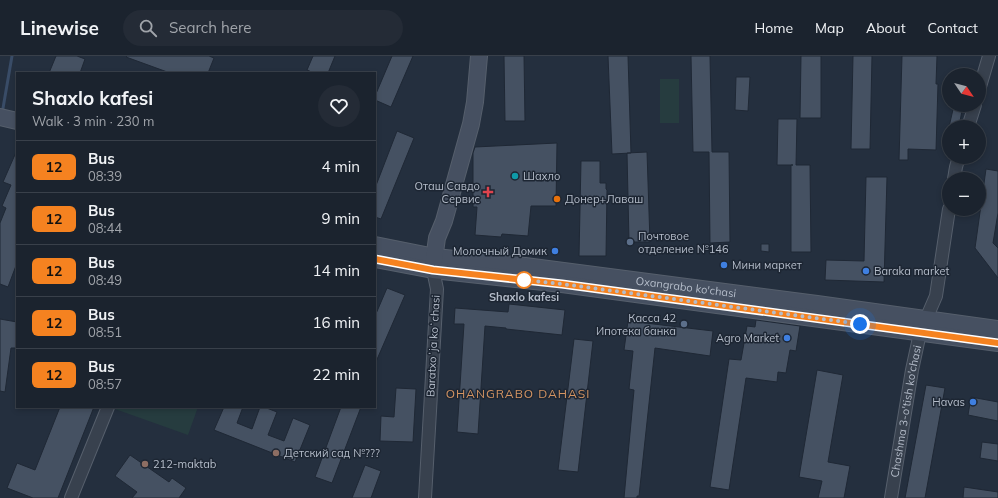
<!DOCTYPE html>
<html lang="en">
<head>
<meta charset="utf-8">
<style>
  :root { --surface:#1b232e; --page:#242b36; --text:#f1f3f6; --muted:#a0a4aa; --line:#39404a }
  body { margin:0; font-family:Mulish,sans-serif; background:var(--page); color:var(--text); height:100vh; display:flex; flex-direction:column; font-size:15px; white-space:nowrap }
  * { box-sizing:border-box; margin:0 }
  p { font-size:13px; color:var(--muted) }
  .icon { flex:none; width:22px; height:22px; fill:none; stroke:currentColor; stroke-width:2; stroke-linecap:round; stroke-linejoin:round }
  .map { position:relative; flex:1; overflow:hidden }
  .details { position:absolute; left:16px; top:16px; width:360px; height:336px; display:flex; flex-direction:column; background:var(--surface); border-radius:0px; box-shadow:0 2px 6px #0003,0 0 0 1px var(--line) }
  .details>* { flex:none }
  .badge { padding:0 8px; border-radius:6px; font-size:14px; line-height:26px }
  .needle { width:26px; rotate:125deg }
  .controls { position:absolute; left:942px; top:12px; display:grid; gap:8px }
  .controls a { display:grid; place-items:center; width:44px; height:44px; border-radius:50%; background:var(--surface); box-shadow:0 2px 6px #0003,0 0 0 1px var(--line); font-size:20px }
  .you { position:absolute; width:20px; height:20px; margin:-10px; border:3px solid #fff; border-radius:50%; background:#1a73e8; box-shadow:0 0 0 6px #1a73e833 }
  .map>.badge { position:absolute; translate:-50% -50%; box-shadow:0 0 0 2px #fff }
  .round { display:grid; place-items:center; flex:none; width:42px; height:42px; border-radius:21px; background:var(--page) }
  .summary { display:flex; align-items:center; justify-content:space-between; height:68px; padding:0 16px }
  h1 { font-size:19px; font-weight:700; line-height:30px }
  ul { padding:0; list-style:none }
  li { display:flex; align-items:center; gap:12px; height:52px; padding:0 16px; border-top:1px solid var(--line) }
  li div { flex:1 }
  li b { display:block; font-size:15px }
  li em { font-style:normal }
  li .badge { min-width:44px; font-weight:700; text-align:center }
  header { display:flex; align-items:center; gap:24px; box-sizing:border-box; height:56px; padding:0 20px; background:var(--surface); border-bottom:1px solid var(--line) }
  header strong { font-size:19px }
  nav { display:flex; gap:22px; margin-inline-start:auto; font-size:14px }
  .search { width:280px; height:36px; background:var(--page); display:flex; align-items:center; gap:10px; box-sizing:border-box; padding:0 14px; border-radius:22px; color:var(--muted); font-size:15px }
  .map>svg:first-child { display:block }
</style>
</head>
<body>
<header>
<strong>Linewise</strong>
<div class="search"><svg class="icon" aria-label="search" viewBox="0 0 24 24"><circle cx="10" cy="10" r="6"/><path d="M15 15l6 6"/></svg>Search here</div>
<nav><a>Home</a><a>Map</a><a>About</a><a>Contact</a></nav>
</header>
<div class="map">
<svg width="998" height="442" viewBox="0 0 998 442">
  <rect width="100%" height="100%" fill="#242f3e"/>
  <path fill="#263c3f" d="M660,23h19v44h-19z
    M115,351h83l-10,28 -73,-26z"/>
  <g fill="none" stroke-linecap="round" stroke-linejoin="round">
    <path stroke="#394c67" stroke-width="3" d="M2,58l10,-58"/>
  </g>
  <path fill="#455162" stroke="#1f2835" d="M56,0h21l8,3 -5,14h-31z
    M127,0h82l5,2 -6,15h-38l-44,-16z
    M313,0h22l-7,17h-14l-7,-3z
    M392,0h21l-22,51 -16,-7v-4z
    M504,0h20l1,65h-20z
    M608,0h20l3,97 -19,1z
    M691,0h19l2,96h17l1,90 -20,1 -1,-91h-16z
    M801,0h20v62h-21z
    M853,0h19l-2,93h-19z
    M902,0h35l-1,28h2l-2,66 -28,-1v11h-9z
    M736,21h14l-2,34 -13,-1z
    M954,49h9l-4,22h-10z
    M778,63h19l-1,46h14l1,87h-20v-87h2h-16z
    M397,75l17,7 -33,81 -6,-2v-29z
    M557,87l-1,63h-25l-3,30 -26,-2 -1,3 -26,-2 2,-28h-4v-54l2,-6z
    M17,94v113l-9,24 -8,-3v-61l6,-15 -4,-2 9,-21 -8,-3z
    M647,96l3,90h-21l-2,-89z
    M581,105h19v22h6v6l1,1 -1,66h-27z
    M986,113l12,2v42l-5,30 5,5v30l-23,-30z
    M866,121h21l-3,105 -59,-2 1,-20 38,1z
    M761,188h8v8l-8,-1z
    M387,232l18,7 -30,69v-48z
    M509,248l56,6 -3,25 -56,-6v-1l-21,-2 -7,108 -21,-2 7,-108h-10l1,-16 53,4z
    M0,263l17,3v26h-6l-6,44 -5,-1z
    M756,264l44,6 -4,25 -6,-1 -4,23 -8,-1 -1,10 -31,-4 -17,112 -19,-3 19,-128 12,1 6,-34 8,1z
    M628,265l85,10 -3,25 -55,-8 -16,148h-2v2h-13l10,-108 -5,-1 4,-38 -9,-1z
    M574,283l19,2 -15,131 -20,-2z
    M817,314l26,5 -15,87 22,4 -6,32h-26l4,-17 -23,-4z
    M926,329l19,3 -20,110h-20z
    M396,332l20,1 -3,53 -33,-1 1,-25 13,1z
    M971,341l27,5v19l-30,-6z
    M60,351h34l-36,91h-25l-26,-10 10,-25 18,7z
    M224,351h19l-6,16 15,6 8,-22h4l13,5 -9,23 16,6 9,-23 17,7 -15,37 -81,-32z
    M341,351h20l-29,76 -17,-6z
    M982,386l16,2v17l-18,-3z
    M130,399l39,27 3,-4 14,10 -7,10h-47l5,-6 -22,-16z
    M365,409l16,6 -10,27h-19z
    M964,431l34,5v6h-35z"/>
  <g fill="none" stroke-linecap="round" stroke-linejoin="round">
    <g stroke="#565f6c" stroke-width="14">
      <g id="street">
        <path d="M979,34l10,-34"/>
        <path d="M968,71l7,-22"/>
        <path d="M954,123l2,-12 3,-10"/>
        <path d="M71,442l37,-91"/>
        <path d="M425,442l12,-209 -4,-19"/>
        <path id="s1" d="M891,442l21,-128 8,-37 16,-37 13,-87"/>
      </g>
    </g>
    <g stroke="#565f6c" stroke-width="18">
      <g id="secondary">
        <path d="M0,61l17,4"/>
        <path id="s2" d="M375,189l60,12 90,9 292,38 181,25"/>
        <path d="M375,203l58,11 129,14 436,59"/>
        <path d="M433,211l4,-29 7,-17 27,-97 4,-22 4,-46"/>
      </g>
    </g>
    <use href="#street" stroke="#38414e" stroke-width="12"/>
    <use href="#secondary" stroke="#465061" stroke-width="16"/>
  </g>
  <g fill="none" stroke-linecap="round" stroke-linejoin="round">
    <g stroke="#fff" stroke-width="9">
      <path id="line" d="M375,203l58,11 129,14 436,59"/>
    </g>
    <use href="#line" stroke="#f58220" stroke-width="6"/>
    <path stroke="#b4bcc9" stroke-width="4" stroke-dasharray="0 7.2" d="M524,224l38,4 298,40"/>
  </g>
  <circle fill="#0f9aa8" stroke="#1d2633" stroke-width="1.5" cx="515" cy="120" r="4"/>
  <path fill="#e0444e" stroke="#1d2633" stroke-width="1.5" d="M486 130h4v4h4v4h-4v4h-4v-4h-4v-4h4z"/>
  <circle fill="#e8710a" stroke="#1d2633" stroke-width="1.5" cx="557" cy="143" r="4"/>
  <g fill="#5c6f8a" stroke="#1d2633" stroke-width="1.5">
    <circle cx="630" cy="186" r="4"/>
    <circle cx="684" cy="268" r="4"/>
  </g>
  <g fill="#3f7fe0" stroke="#1d2633" stroke-width="1.5">
    <circle cx="555" cy="195" r="4"/>
    <circle cx="724" cy="209" r="4"/>
    <circle cx="866" cy="215" r="4"/>
    <circle cx="787" cy="282" r="4"/>
    <circle cx="973" cy="346" r="4"/>
  </g>
  <circle fill="#fff" stroke="#f58220" stroke-width="2" cx="524" cy="224" r="8"/>
  <g fill="#8d6e63" stroke="#1d2633" stroke-width="1.5">
    <circle cx="276" cy="397" r="4"/>
    <circle cx="145" cy="408" r="4"/>
  </g>
  <g text-anchor="middle" dominant-baseline="central" stroke-width="3" stroke-linejoin="round" paint-order="stroke">
    <g font-size="11" fill="#b4bcc9" stroke="#1d2633" text-anchor="start">
      <text x="523" y="120">Шахло</text>
      <text x="480" y="130" text-anchor="end">Оташ Савдо<tspan x="480" dy="13">Сервис</tspan></text>
      <text x="565" y="143">Донер+Лаваш</text>
      <text x="638" y="180">Почтовое<tspan x="638" dy="13">отделение №146</tspan></text>
      <text x="547" y="195" text-anchor="end">Молочный Домик</text>
      <text x="732" y="209">Мини маркет</text>
      <text x="874" y="215">Baraka market</text>
      <text x="676" y="262" text-anchor="end">Касса 42<tspan x="676" dy="13">Ипотека банка</tspan></text>
      <text x="779" y="282" text-anchor="end">Agro Market</text>
      <text x="965" y="346" text-anchor="end">Havas</text>
      <text x="284" y="397">Детский сад №???</text>
      <text x="153" y="408">212-maktab</text>
    </g>
    <g font-size="11" fill="#b4bcc9" stroke="#1d2633">
      <text stroke="none"><textPath href="#s2" startOffset="314">Oxangrabo ko'chasi</textPath></text>
      <text transform="translate(433 290) rotate(-87)">Baratxoʻja koʻchasi</text>
      <text stroke="none"><textPath href="#s1" startOffset="88">Chashma 3-o'tish ko'chasi</textPath></text>
    </g>
    <g font-size="11" font-weight="bold" fill="#b4bcc9" stroke="#1d2633">
      <text x="524" y="241">Shaxlo kafesi</text>
    </g>
    <g font-size="12" letter-spacing="1" fill="#d59563" stroke="#1d2633">
      <text x="518" y="337">OHANGRABO DAHASI</text>
    </g>
  </g>
</svg>
<div class="controls">
<a><svg class="needle" viewBox="-14 -14 28 28"><path d="M0-13l5 13h-10z" fill="#e53935"/><path d="M0 13l5-13h-10z" fill="#a0a4aa"/></svg></a>
<a>+</a>
<a>−</a>
</div>
<div class="you" style="left:860px;top:268px"></div>
<section class="details">
<div class="summary"><div><h1>Shaxlo kafesi</h1><p>Walk · 3 min · 230 m</p></div><a class="round"><svg class="icon" aria-label="heart" viewBox="0 0 24 24"><path d="M12 20l-8-8c-3-5 5-10 8-4 3-6 11-1 8 4z"/></svg></a></div>
<ul>
<li><span class="badge" style="background:#f58220;color:#111">12</span><div><b>Bus</b><p>08:39</p></div><em>4 min</em></li>
<li><span class="badge" style="background:#f58220;color:#111">12</span><div><b>Bus</b><p>08:44</p></div><em>9 min</em></li>
<li><span class="badge" style="background:#f58220;color:#111">12</span><div><b>Bus</b><p>08:49</p></div><em>14 min</em></li>
<li><span class="badge" style="background:#f58220;color:#111">12</span><div><b>Bus</b><p>08:51</p></div><em>16 min</em></li>
<li><span class="badge" style="background:#f58220;color:#111">12</span><div><b>Bus</b><p>08:57</p></div><em>22 min</em></li>
</ul>
</section>
</div>
</body>
</html>
